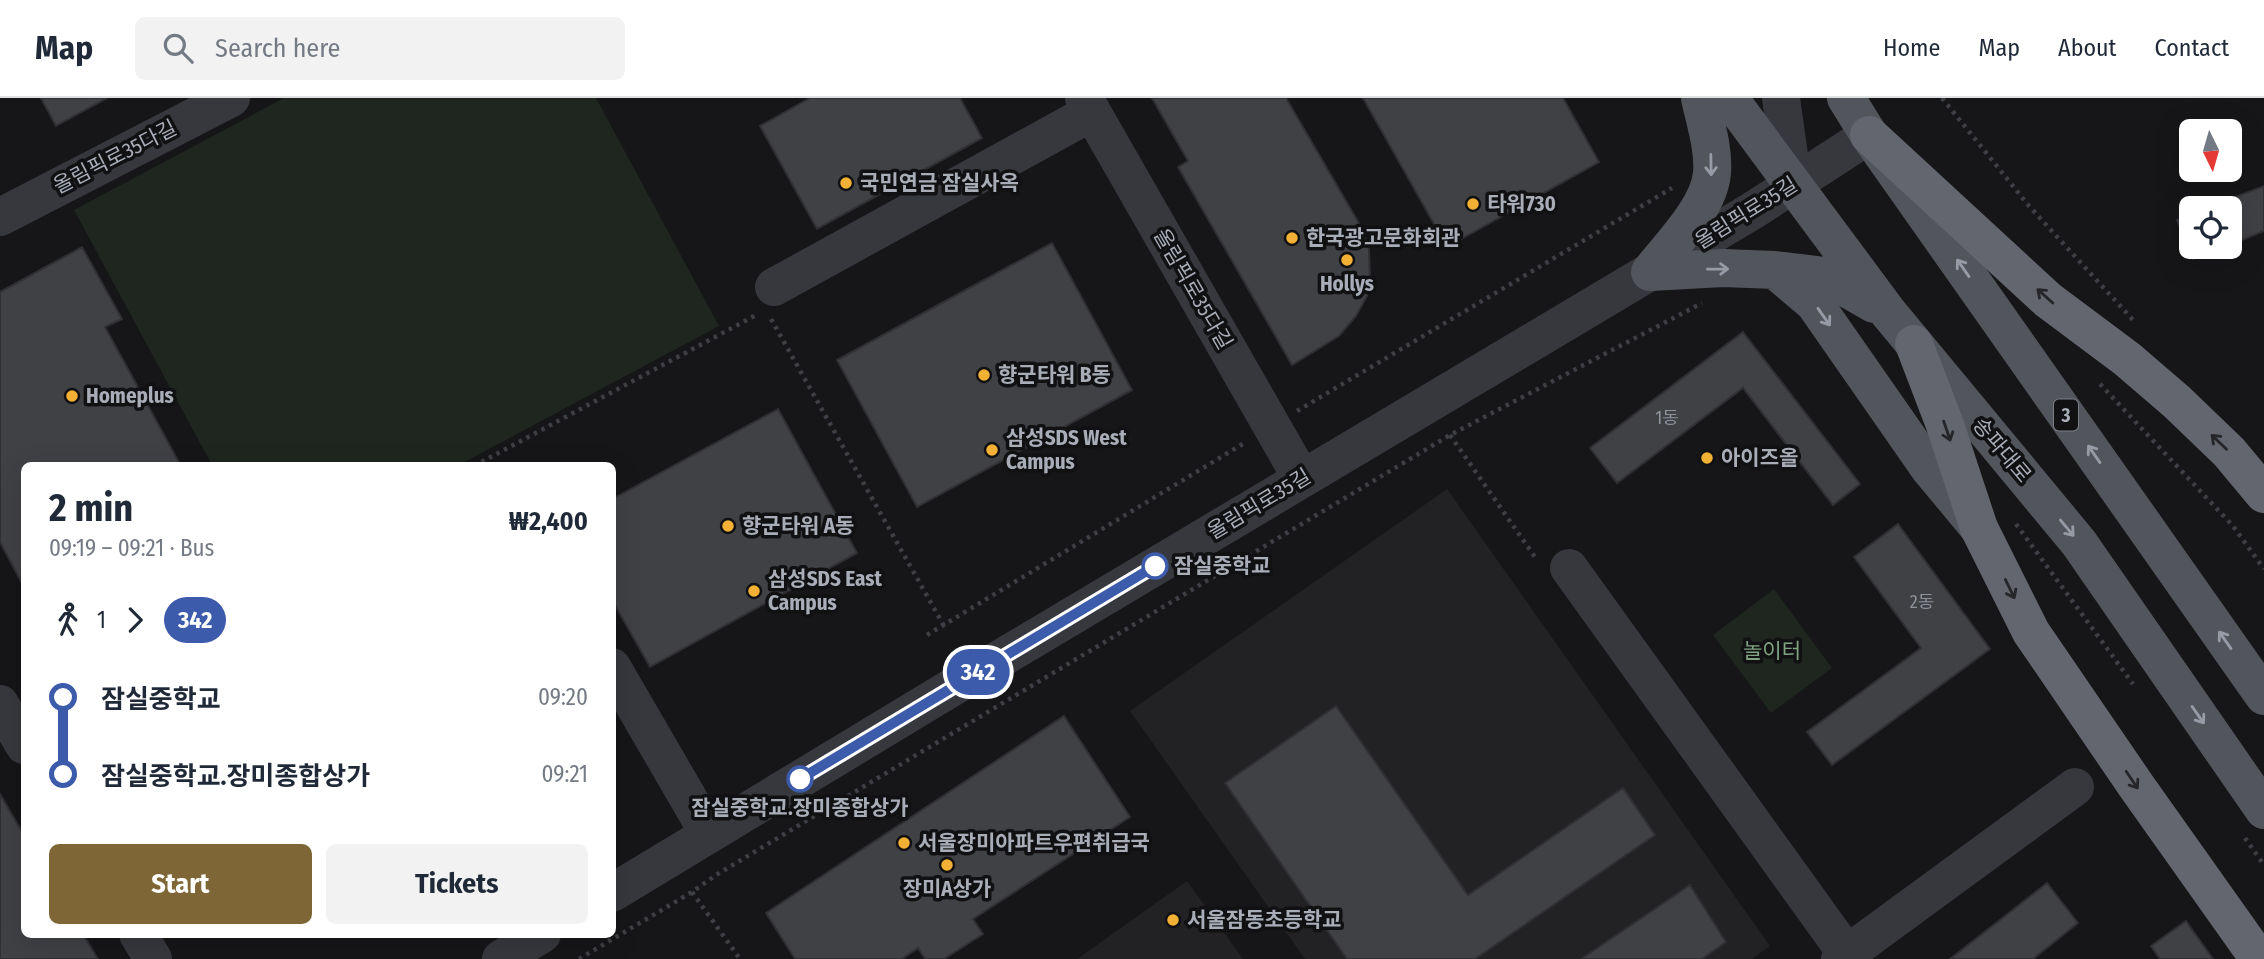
<!DOCTYPE html>
<html lang="en">
<head>
<meta charset="utf-8">
<style>
  :root { --surface:#fff; --page:#f2f2f3; --text:#1f2937; --muted:#747a83; --line:#e0e1e3; --accent:#7e6636 }
  body { margin:0; font-family:"Fira Sans Condensed","Noto Sans KR",sans-serif; background:var(--page); color:var(--text); height:100vh; display:flex; flex-direction:column; font-size:26px; white-space:nowrap }
  * { box-sizing:border-box; margin:0 }
  p { font-size:23px; color:var(--muted) }
  .icon { flex:none; width:38px; height:38px; fill:none; stroke:currentColor; stroke-width:2; stroke-linecap:round; stroke-linejoin:round }
  .map { position:relative; flex:1; overflow:hidden }
  .sheet { position:absolute; left:21px; top:364px; width:595px; height:476px; display:flex; flex-direction:column; background:var(--surface); border-radius:10px; box-shadow:0 7px 28px #0002 }
  .sheet>* { flex:none }
  .badge { padding:0 14px; border-radius:23px; font-size:24px; line-height:46px }
  .needle { width:46px; rotate:175deg }
  .buttons { position:absolute; left:2179px; top:21px; display:grid; gap:14px }
  .buttons a { display:grid; place-items:center; width:63px; height:63px; border-radius:10px; background:var(--surface); box-shadow:0 7px 28px #0002; font-size:35px }
  .map>.badge { position:absolute; translate:-50% -50%; box-shadow:0 0 0 4px #fff }
  .legs { display:flex; align-items:center; gap:10px; height:77px; padding:0 28px; font-size:23px }
  .legs p { margin-inline-start:auto }
  .overview { display:flex; align-items:center; justify-content:space-between; height:119px; padding:0 28px }
  h1 { font-size:38px; font-weight:700; line-height:52px }
  .primary-button { display:flex; gap:14px; margin-top:auto; padding:14px 28px }
  .primary-button a { flex:1; height:80px; border-radius:10px; background:var(--accent); color:#fff; font-size:28px; font-weight:700; line-height:80px; text-align:center }
  .primary-button a+a { background:var(--page); color:var(--text) }
  ul { padding:0 28px; list-style:none }
  li { display:flex; align-items:center; gap:24px; height:77px; font-size:26px }
  li i { display:grid; place-items:center; width:10px; height:100%; margin:0 9px; background:currentColor }
  li i::after { content:''; width:18px; height:18px; margin:-9px; border:5px solid; border-radius:50%; background:var(--surface) }
  li p { margin-inline-start:auto }
  li:first-child i { background:linear-gradient(#0000 50%,currentColor 0) }
  li:last-child i { background:linear-gradient(currentColor 50%,#0000 0) }
  header { display:flex; align-items:center; gap:42px; box-sizing:border-box; height:98px; padding:0 35px; background:var(--surface); border-bottom:2px solid var(--line) }
  header strong { font-size:33px }
  nav { display:flex; gap:38px; margin-inline-start:auto; font-size:24px }
  .search { width:490px; height:63px; background:var(--page); display:flex; align-items:center; gap:18px; box-sizing:border-box; padding:0 24px; border-radius:10px; color:var(--muted); font-size:26px }
  .map>svg:first-child { display:block }
</style>
</head>
<body>
<header>
<strong>Map</strong>
<div class="search"><svg class="icon" aria-label="search" viewBox="0 0 24 24"><circle cx="10" cy="10" r="6"/><path d="M15 15l6 6"/></svg>Search here</div>
<nav><a>Home</a><a>Map</a><a>About</a><a>Contact</a></nav>
</header>
<div class="map">
<svg width="2264" height="861" viewBox="0 0 2264 861">
  <rect width="100%" height="100%" fill="#161618"/>
  <path fill="#222225" d="M1447,391l323,457 -18,13h-447l-175,-248z
    M1187,783l56,78h-166z"/>
  <path fill="#1e261f" d="M284,0h312l123,228 -260,139h-247l-138,-255z
    M1774,491l58,79 -61,45 -58,-78z"/>
  <path fill="#404145" stroke="#303034" stroke-width="2" d="M41,0h66l-51,28z
    M810,0h150l22,40 -165,91 -57,-103z
    M1152,0h134l74,127 9,25 1,28 -3,18 -11,20 -17,20 -47,29 -114,-198 10,-6z
    M1363,0h200l36,64 -152,85z
    M2264,88v45l-34,14v-37h-24z
    M2191,116v33h33l-31,12 -16,-39z
    M1052,145l80,147 -215,117 -80,-147z
    M82,149l40,72 -17,8 76,139h-157v121l-24,-45v-250z
    M1743,234l117,152 -27,21 -90,-117 -126,95 -27,-35z
    M778,311l79,144 -207,114 -38,-67v-101z
    M1898,426l92,125 -158,116 -25,-33 114,-84 -67,-91z
    M1336,608l132,189 155,-107 32,47 -180,124h-128l-122,-176z
    M1064,618l66,101 -157,102 10,15 -39,25h-19l-7,-11 -16,11h-107l-29,-46z
    M0,696l24,41v99h59l15,25h-98z
    M2047,785l31,40 -45,36h-83z
    M1690,787l36,57 -24,17h-121z
    M2186,823l27,38h-53l-9,-13z"/>
  <g fill="none" stroke-linecap="round" stroke-linejoin="round">
    <path stroke="#3d3f44" stroke-width="4.5" stroke-dasharray="3.5 5" stroke-linecap="butt" d="M1942,0l87,108 104,114
      M771,221l173,307
      M2100,286l133,142 31,43
      M1297,313l375,-223
      M1450,337l87,125
      M474,368l284,-152
      M2016,426l117,160
      M927,537l319,-193
      M2245,740l19,27
      M692,794l48,67
      M579,861l113,-67 24,-17 734,-440 252,-132"/>
    <path stroke="#37383d" stroke-width="38" d="M1084,0l218,381
      M1781,0l12,86
      M0,119l231,-119
      M774,189l318,-175
      M1569,470l278,386
      M612,569l97,167
      M0,606l24,41
      M612,795l344,-208 796,-474 117,-76
      M138,836l15,25
      M501,861l41,-25
      M1840,861l235,-172"/>
    <path stroke="#53555c" stroke-width="38" d="M1729,0l158,213 192,232 185,267
      M1846,0l23,37 395,561
      M1775,172l39,33 115,165 50,60
      M1650,174l73,-4 52,2 50,6 49,28
      M1650,174c21,-27 59,-64 62,-99 2,-25 -7,-51 -12,-75"/>
    <path stroke="#63666e" stroke-width="38" d="M1869,37l179,165 79,59 50,43 52,50 35,42
      M1914,246l31,81 34,103 52,104 106,155 122,172"/>
  </g>
  <defs><path id="oneway-shaft" d="M-6 0H5M1.5-3L5.5 0L1.5 3" fill="none" stroke-width="1.6" stroke-linecap="round" stroke-linejoin="round" transform="scale(1.75)"/></defs>
  <g stroke="#979ba6">
    <use href="#oneway-shaft" transform="translate(1711 67) rotate(89)"/>
    <use href="#oneway-shaft" transform="translate(1963 170) rotate(-125)"/>
    <use href="#oneway-shaft" transform="translate(1718 171) rotate(-1)"/>
    <use href="#oneway-shaft" transform="translate(1824 219) rotate(55)"/>
    <use href="#oneway-shaft" transform="translate(2094 356) rotate(-125)"/>
    <use href="#oneway-shaft" transform="translate(2067 430) rotate(50)"/>
    <use href="#oneway-shaft" transform="translate(2225 542) rotate(-125)"/>
    <use href="#oneway-shaft" transform="translate(2198 617) rotate(55)"/>
  </g>
  <g stroke="#26262a">
    <use href="#oneway-shaft" transform="translate(2045 198) rotate(-138)"/>
    <use href="#oneway-shaft" transform="translate(1947 333) rotate(71)"/>
    <use href="#oneway-shaft" transform="translate(2219 344) rotate(-136)"/>
    <use href="#oneway-shaft" transform="translate(2010 491) rotate(64)"/>
    <use href="#oneway-shaft" transform="translate(2132 682) rotate(56)"/>
  </g>
  <g fill="none" stroke-linecap="round" stroke-linejoin="round">
    <g stroke="#fff" stroke-width="16">
      <path id="line-1" d="M800,681l355,-213"/>
    </g>
    <use href="#line-1" stroke="#3d5bab" stroke-width="10"/>
  </g>
  <g fill="#f2b134" stroke="#111113" stroke-width="2.5">
    <circle cx="846" cy="85" r="7"/>
    <circle cx="1473" cy="106" r="7"/>
    <circle cx="1292" cy="140" r="7"/>
    <circle cx="1347" cy="162" r="7"/>
    <circle cx="984" cy="277" r="7"/>
    <circle cx="72" cy="298" r="7"/>
    <circle cx="992" cy="352" r="7"/>
    <circle cx="1707" cy="360" r="7"/>
    <circle cx="728" cy="428" r="7"/>
    <circle cx="754" cy="493" r="7"/>
    <circle cx="904" cy="745" r="7"/>
    <circle cx="947" cy="767" r="7"/>
    <circle cx="1173" cy="822" r="7"/>
  </g>
  <g fill="#fff" stroke="#3d5bab" stroke-width="3.5">
    <circle cx="1155" cy="468" r="12"/>
    <circle cx="800" cy="681" r="12"/>
  </g>
  <g text-anchor="middle" dominant-baseline="central" stroke-width="7" stroke-linejoin="round" paint-order="stroke">
    <g font-size="18" fill="#8e929b">
      <text x="1667" y="320">1동</text>
      <text x="1922" y="504">2동</text>
    </g>
    <rect fill="#111113" stroke="#7b7e86" stroke-width="2" x="2054" y="301.5" width="24" height="31" rx="5"/>
    <g font-size="19" font-weight="bold" fill="#a8adb8">
      <text x="2066" y="317">3</text>
    </g>
    <g font-size="21" fill="#a8adb8" stroke="#111113">
      <text transform="translate(115 59) rotate(-27)">올림픽로35다길</text>
      <text transform="translate(1746 115) rotate(-32)">올림픽로35길</text>
      <text transform="translate(1193 191) rotate(60)">올림픽로35다길</text>
      <text transform="translate(2002 352) rotate(50)">송파대로</text>
      <text transform="translate(1259 406) rotate(-31)">올림픽로35길</text>
    </g>
    <g font-size="21" font-weight="bold" fill="#a8adb8" stroke="#111113" text-anchor="start">
      <text x="860" y="85">국민연금 잠실사옥</text>
      <text x="1487" y="106">타워730</text>
      <text x="1306" y="140">한국광고문화회관</text>
      <text x="1347" y="186" text-anchor="middle">Hollys</text>
      <text x="998" y="277">향군타워 B동</text>
      <text x="86" y="298">Homeplus</text>
      <text x="1006" y="340">삼성SDS West<tspan x="1006" dy="24">Campus</tspan></text>
      <text x="1721" y="360">아이즈올</text>
      <text x="742" y="428">향군타워 A동</text>
      <text x="768" y="481">삼성SDS East<tspan x="768" dy="24">Campus</tspan></text>
      <text x="918" y="745">서울장미아파트우편취급국</text>
      <text x="947" y="791" text-anchor="middle">장미A상가</text>
      <text x="1187" y="822">서울잠동초등학교</text>
    </g>
    <g font-size="21" font-weight="bold" fill="#a8adb8" stroke="#111113" text-anchor="start">
      <text x="1174" y="468">잠실중학교</text>
      <text x="800" y="710" text-anchor="middle">잠실중학교.장미종합상가</text>
    </g>
    <g font-size="21" fill="#7fa381" stroke="#111113">
      <text x="1772" y="553">놀이터</text>
    </g>
  </g>
</svg>
<div class="buttons">
<a><svg class="needle" viewBox="-14 -14 28 28"><path d="M0-13l5 13h-10z" fill="#e53935"/><path d="M0 13l5-13h-10z" fill="#747a83"/></svg></a>
<a><svg class="icon" aria-label="locate" viewBox="0 0 24 24"><circle cx="12" cy="12" r="6"/><path d="M12 2v4M12 18v4M2 12h4M18 12h4"/></svg></a>
</div>
<b class="badge" style="left:978px;top:574px;background:#3d5bab;color:#fff">342</b>
<section class="sheet">
<div class="overview"><div><h1>2 min</h1><p>09:19 – 09:21 · Bus</p></div><b>₩2,400</b></div>
<div class="legs"><svg class="icon" aria-label="walk" viewBox="0 0 24 24"><circle cx="13" cy="4" r="2"/><path d="M13 8l-2 6 4 7M11 14l-3 7M7 12l3-4h3l4 4"/></svg>1<svg class="icon" aria-label="forward" viewBox="0 0 24 24"><path d="M9 5l7 7-7 7"/></svg><b class="badge" style="background:#3d5bab;color:#fff">342</b></div>
<ul>
<li><i style="color:#3d5bab"></i><b>잠실중학교</b><p>09:20</p></li>
<li><i style="color:#3d5bab"></i><b>잠실중학교.장미종합상가</b><p>09:21</p></li>
</ul>
<div class="primary-button"><a>Start</a><a>Tickets</a></div>
</section>
</div>
</body>
</html>
